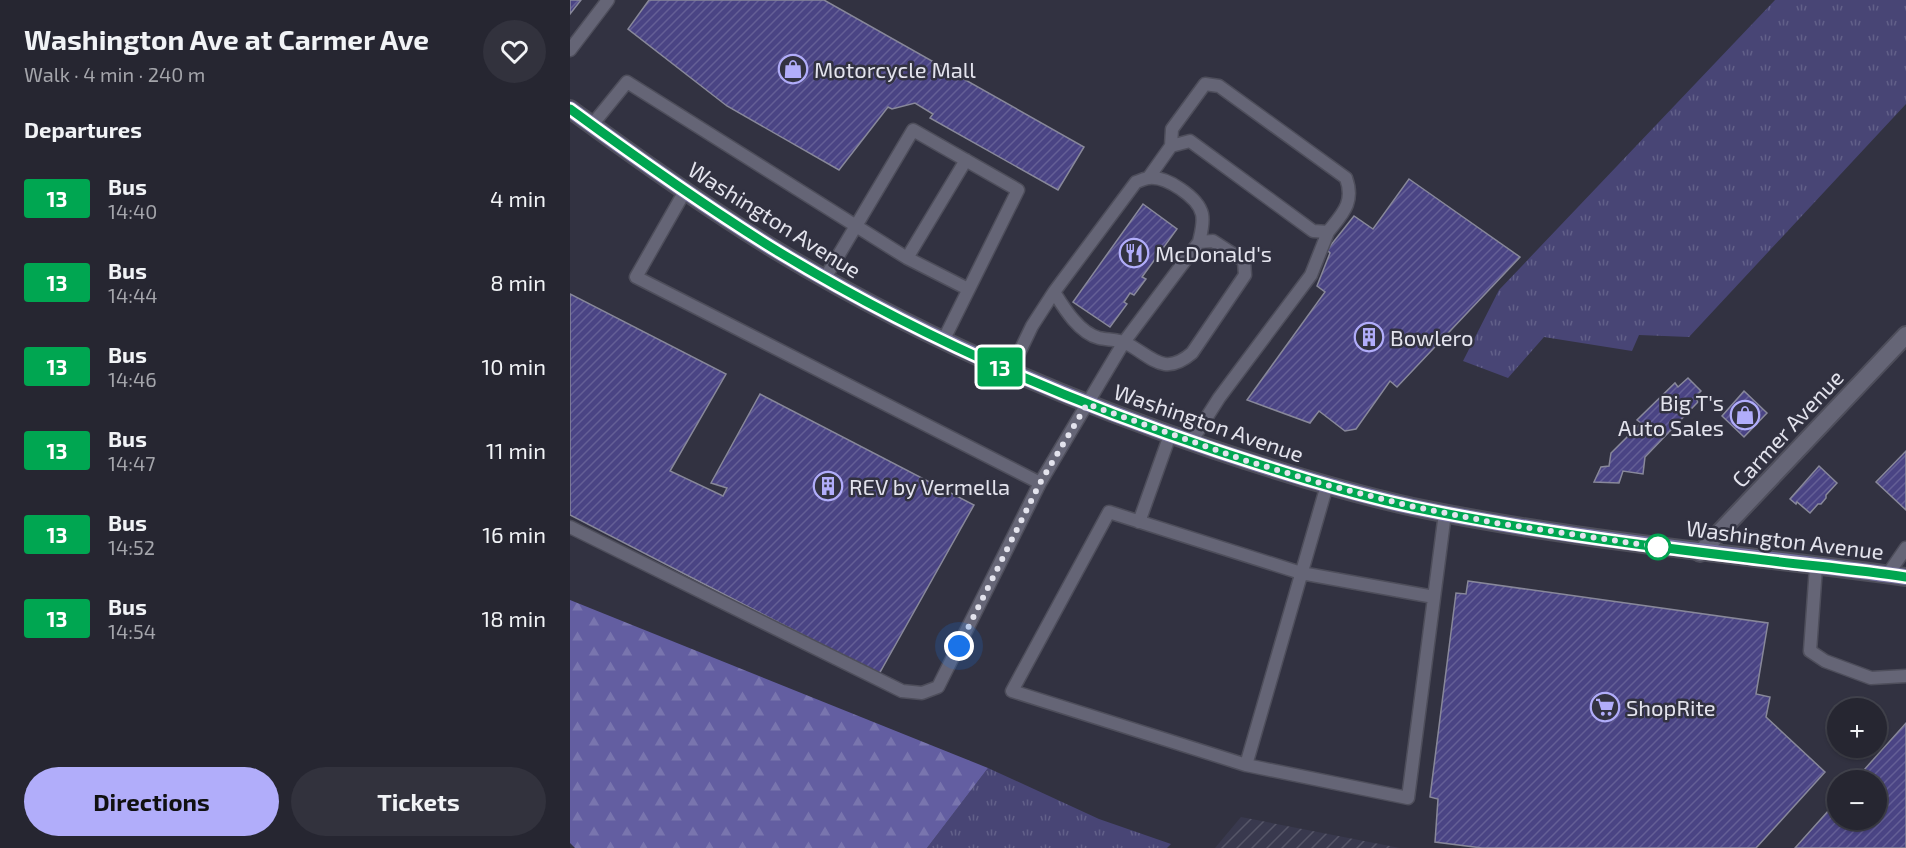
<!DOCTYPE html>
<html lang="en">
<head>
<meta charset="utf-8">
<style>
  :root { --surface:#262631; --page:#32323d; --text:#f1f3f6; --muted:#a4a5ab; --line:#42434d; --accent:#b1adfa }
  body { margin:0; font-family:"Exo 2",sans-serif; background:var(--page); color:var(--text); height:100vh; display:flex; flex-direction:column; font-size:22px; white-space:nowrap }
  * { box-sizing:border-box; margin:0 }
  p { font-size:20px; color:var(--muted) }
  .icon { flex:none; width:33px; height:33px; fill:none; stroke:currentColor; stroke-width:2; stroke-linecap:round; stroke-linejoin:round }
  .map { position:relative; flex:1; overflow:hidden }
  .sheet { display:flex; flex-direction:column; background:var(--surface); width:570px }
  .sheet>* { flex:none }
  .badge { padding:0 12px; border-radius:4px; font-size:21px; line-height:39px }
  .fabs { position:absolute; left:1257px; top:698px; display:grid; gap:12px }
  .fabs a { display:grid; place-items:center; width:60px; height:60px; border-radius:50%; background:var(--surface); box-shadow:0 2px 4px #0004,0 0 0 2px var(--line); font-size:30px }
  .you { position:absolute; width:30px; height:30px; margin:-15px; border:4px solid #fff; border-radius:50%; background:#1a73e8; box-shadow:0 0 0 9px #1a73e833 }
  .map>.badge { position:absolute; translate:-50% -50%; box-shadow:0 0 0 3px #fff }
  h2 { padding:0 24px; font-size:22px; line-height:54px }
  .round { display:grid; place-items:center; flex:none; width:63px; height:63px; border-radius:32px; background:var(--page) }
  .head { display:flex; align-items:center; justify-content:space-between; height:102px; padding:0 24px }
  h1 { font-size:28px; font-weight:700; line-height:45px }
  .primary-button { display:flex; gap:12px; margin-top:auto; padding:12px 24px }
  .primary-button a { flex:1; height:69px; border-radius:36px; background:var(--accent); color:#111; font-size:24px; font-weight:700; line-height:69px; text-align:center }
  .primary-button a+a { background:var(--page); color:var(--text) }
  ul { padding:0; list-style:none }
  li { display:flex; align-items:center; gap:18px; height:84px; padding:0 24px }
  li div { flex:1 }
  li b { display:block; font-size:22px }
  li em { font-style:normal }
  li .badge { min-width:66px; font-weight:700; text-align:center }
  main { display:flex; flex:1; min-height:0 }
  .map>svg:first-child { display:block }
</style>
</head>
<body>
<main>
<section class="sheet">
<div class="head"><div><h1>Washington Ave at Carmer Ave</h1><p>Walk · 4 min · 240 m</p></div><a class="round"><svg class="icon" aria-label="heart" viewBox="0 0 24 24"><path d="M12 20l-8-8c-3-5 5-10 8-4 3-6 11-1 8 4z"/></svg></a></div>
<h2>Departures</h2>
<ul>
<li><span class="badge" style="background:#00a651;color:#fff">13</span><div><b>Bus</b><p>14:40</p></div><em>4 min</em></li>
<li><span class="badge" style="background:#00a651;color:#fff">13</span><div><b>Bus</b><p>14:44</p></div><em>8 min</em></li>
<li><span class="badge" style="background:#00a651;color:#fff">13</span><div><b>Bus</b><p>14:46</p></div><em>10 min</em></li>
<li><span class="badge" style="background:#00a651;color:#fff">13</span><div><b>Bus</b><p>14:47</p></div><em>11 min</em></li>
<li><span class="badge" style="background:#00a651;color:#fff">13</span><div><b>Bus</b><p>14:52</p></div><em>16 min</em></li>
<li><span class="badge" style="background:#00a651;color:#fff">13</span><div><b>Bus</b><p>14:54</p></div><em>18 min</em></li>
</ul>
<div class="primary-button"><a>Directions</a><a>Tickets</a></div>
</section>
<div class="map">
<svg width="1336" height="848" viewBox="0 0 1336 848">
  <defs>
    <pattern id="industrial-furrows" width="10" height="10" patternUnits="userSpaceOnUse" patternTransform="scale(1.5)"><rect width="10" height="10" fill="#39394e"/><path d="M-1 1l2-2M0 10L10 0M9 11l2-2" fill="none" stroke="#565668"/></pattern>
    <pattern id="grass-tufts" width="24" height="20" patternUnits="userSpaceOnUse" patternTransform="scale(1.5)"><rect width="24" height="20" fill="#484575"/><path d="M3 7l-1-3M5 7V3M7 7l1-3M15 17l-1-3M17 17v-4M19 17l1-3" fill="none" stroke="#626089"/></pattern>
    <pattern id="forest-firs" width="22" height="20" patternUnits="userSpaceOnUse" patternTransform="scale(1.5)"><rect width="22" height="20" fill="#635ea1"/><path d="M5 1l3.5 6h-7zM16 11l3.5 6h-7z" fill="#7975ae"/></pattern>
    <pattern id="building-hatch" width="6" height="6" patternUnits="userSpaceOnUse" patternTransform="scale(1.5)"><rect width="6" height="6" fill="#4a4484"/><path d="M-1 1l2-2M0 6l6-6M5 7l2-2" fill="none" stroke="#645f96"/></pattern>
  </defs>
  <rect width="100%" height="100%" fill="#323241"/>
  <path fill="url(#industrial-furrows)" d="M671,817l159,31h-185z"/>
  <path fill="url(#grass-tufts)" d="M1205,0h131v104l-217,233 -50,-2 -7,16 -88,-14 -36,41 -45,-17 36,-71z
    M418,768l111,51 72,25 -4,4h-240z"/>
  <path fill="url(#forest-firs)" d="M0,600l418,168 -61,80h-352l-5,-5z"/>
  <path fill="url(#building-hatch)" stroke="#88889a" stroke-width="1.5" d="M0,0h11l-11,14z
    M79,0h175l260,147 -26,43 -128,-72 3,-4 -18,-11 -23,6 -4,-2 -49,63 -112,-64 -99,-77z
    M839,179l111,78 -123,130 -7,-6 -34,48 -11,2 -26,-20 -9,12 -63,-23 78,-108 -8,-6 13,-33 -3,-3 27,-34 19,13z
    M573,204l34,25 -35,48 4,2 -12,16 -4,-2 -6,9 3,2 -17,23 -37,-25z
    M0,294l156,80 -56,97 53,25 4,-8 -16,-5 49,-89 214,111 -95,169 -309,-159z
    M1118,378l13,13 -6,6 3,5 -53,55 -2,17 -20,-3 -4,12 -25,-1 7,-15 8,-1 2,-13 30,-30 -4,-3 38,-37 3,4z
    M1174,391l23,22 -23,24 -22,-21z
    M1336,451v59l-30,-28z
    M1249,466l18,17 -11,12v3l-5,6h-3l-8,9 -13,-11 -1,2 -6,-5z
    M898,581l300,42 -12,71 14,3 -4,20 59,55 -69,76h-274l-47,-6 3,-43 -8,-2 26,-204 10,1z
    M1336,723v125h-111l43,-48v19h38v-39h-21z"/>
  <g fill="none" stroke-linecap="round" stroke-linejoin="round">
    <g stroke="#4e4e5b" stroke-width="15">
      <path id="service" d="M0,50l38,-50
        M22,125l35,-43 280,176 59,-98
        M579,177l22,-31 19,-5 123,90 15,1c14,-18 27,-29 18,-54l-127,-92 -14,-2 -33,45 -1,17
        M115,191l-49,86 404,206
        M337,258l61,31
        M255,278l88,-148 105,60 -75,151
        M440,372l22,-46 22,-34 82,-110c4,-1 9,-4 13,-4 17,-2 49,19 53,36 2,9 -1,19 -3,28
        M621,442l28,-44 92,-123 17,-43
        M569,522l31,-87
        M0,527l332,164 20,2 16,-6 102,-204 84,-141 75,-100 14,-1 31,20 1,14 -53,78c-28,24 -40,4 -66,-10 -8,-4 -19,-3 -27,-5 -20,-5 -35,-30 -45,-46
        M1246,567l-6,84 15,10 46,17 35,-2
        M1318,574l18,-26
        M864,597l-133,-24 -192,-61 -97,179 234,74 162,33 37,-285
        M676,765l81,-280"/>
    </g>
    <g stroke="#4e4e5b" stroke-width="20">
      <path id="minor" d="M1130,553l206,-218"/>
    </g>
    <g stroke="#4e4e5b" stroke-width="20">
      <path id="secondary" d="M0,109c68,50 137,99 209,143 136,82 282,146 433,197 65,22 133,43 201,58 163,34 328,47 493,70"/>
    </g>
    <use href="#service" stroke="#656576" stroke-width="12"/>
    <use href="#minor" stroke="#656576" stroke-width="16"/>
    <use href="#secondary" stroke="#75729e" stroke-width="16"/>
  </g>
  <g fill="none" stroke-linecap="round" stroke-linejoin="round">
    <g stroke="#fff" stroke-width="14">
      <path id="line" d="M0,109c68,50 137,99 209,143 137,83 287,149 439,199 64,21 129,42 195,56 110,23 223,38 335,51 53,7 106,11 158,19"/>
    </g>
    <use href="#line" stroke="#00a651" stroke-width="9"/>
    <path stroke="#e3e3ed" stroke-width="6" stroke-dasharray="0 10.8" d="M389,646l81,-163 47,-79 157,56 83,25 83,21 86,17 162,24"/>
  </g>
  <defs>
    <g id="shop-ring" transform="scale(1.5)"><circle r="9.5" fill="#323241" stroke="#b1adfa" stroke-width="1.5"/><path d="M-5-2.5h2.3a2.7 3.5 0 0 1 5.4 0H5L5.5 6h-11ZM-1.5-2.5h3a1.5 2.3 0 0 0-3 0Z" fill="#b1adfa"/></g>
    <g id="restaurant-ring" transform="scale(1.5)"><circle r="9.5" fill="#323241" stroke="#b1adfa" stroke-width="1.5"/><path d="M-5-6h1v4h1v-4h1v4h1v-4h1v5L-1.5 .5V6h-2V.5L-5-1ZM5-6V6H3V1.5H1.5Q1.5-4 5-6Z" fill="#b1adfa"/></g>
    <g id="building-ring" transform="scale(1.5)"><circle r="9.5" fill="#323241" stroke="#b1adfa" stroke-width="1.5"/><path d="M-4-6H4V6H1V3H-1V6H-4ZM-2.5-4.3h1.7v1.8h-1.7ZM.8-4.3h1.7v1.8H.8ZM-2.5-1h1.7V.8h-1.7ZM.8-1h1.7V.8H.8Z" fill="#b1adfa"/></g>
    <g id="supermarket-ring" transform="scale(1.5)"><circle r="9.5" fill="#323241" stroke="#b1adfa" stroke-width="1.5"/><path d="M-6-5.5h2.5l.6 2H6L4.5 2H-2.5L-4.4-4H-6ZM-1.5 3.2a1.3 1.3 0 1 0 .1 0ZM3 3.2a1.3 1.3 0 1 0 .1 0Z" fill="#b1adfa"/></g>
  </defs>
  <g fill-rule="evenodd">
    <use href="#shop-ring" x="223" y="69"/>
    <use href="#restaurant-ring" x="564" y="253"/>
    <use href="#building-ring" x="799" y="337"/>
    <use href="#shop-ring" x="1175" y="415"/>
    <use href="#building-ring" x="258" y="486"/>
    <use href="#supermarket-ring" x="1035" y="707"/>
  </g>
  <circle fill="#fff" stroke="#00a651" stroke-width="3" cx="1088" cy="547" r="12"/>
  <g text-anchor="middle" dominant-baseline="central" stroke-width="5" stroke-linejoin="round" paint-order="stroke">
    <g font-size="22" fill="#e3e3ed" stroke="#323241" text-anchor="start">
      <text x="244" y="69">Motorcycle Mall</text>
      <text x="585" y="253">McDonald's</text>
      <text x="820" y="337">Bowlero</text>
      <text x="1154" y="402" text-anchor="end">Big T's<tspan x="1154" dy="25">Auto Sales</tspan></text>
      <text x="279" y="486">REV by Vermella</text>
      <text x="1056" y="707">ShopRite</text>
    </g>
    <g font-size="22" fill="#e3e3ed" stroke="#323241">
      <text transform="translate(205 219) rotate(32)">Washington Avenue</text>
      <text transform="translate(639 422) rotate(19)">Washington Avenue</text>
      <text transform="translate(1217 428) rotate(-47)">Carmer Avenue</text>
      <text transform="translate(1215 539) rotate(7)">Washington Avenue</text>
    </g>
  </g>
</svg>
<div class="fabs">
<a>+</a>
<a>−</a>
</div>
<div class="you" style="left:389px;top:646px"></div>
<b class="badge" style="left:430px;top:367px;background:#00a651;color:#fff">13</b>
</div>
</main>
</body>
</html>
